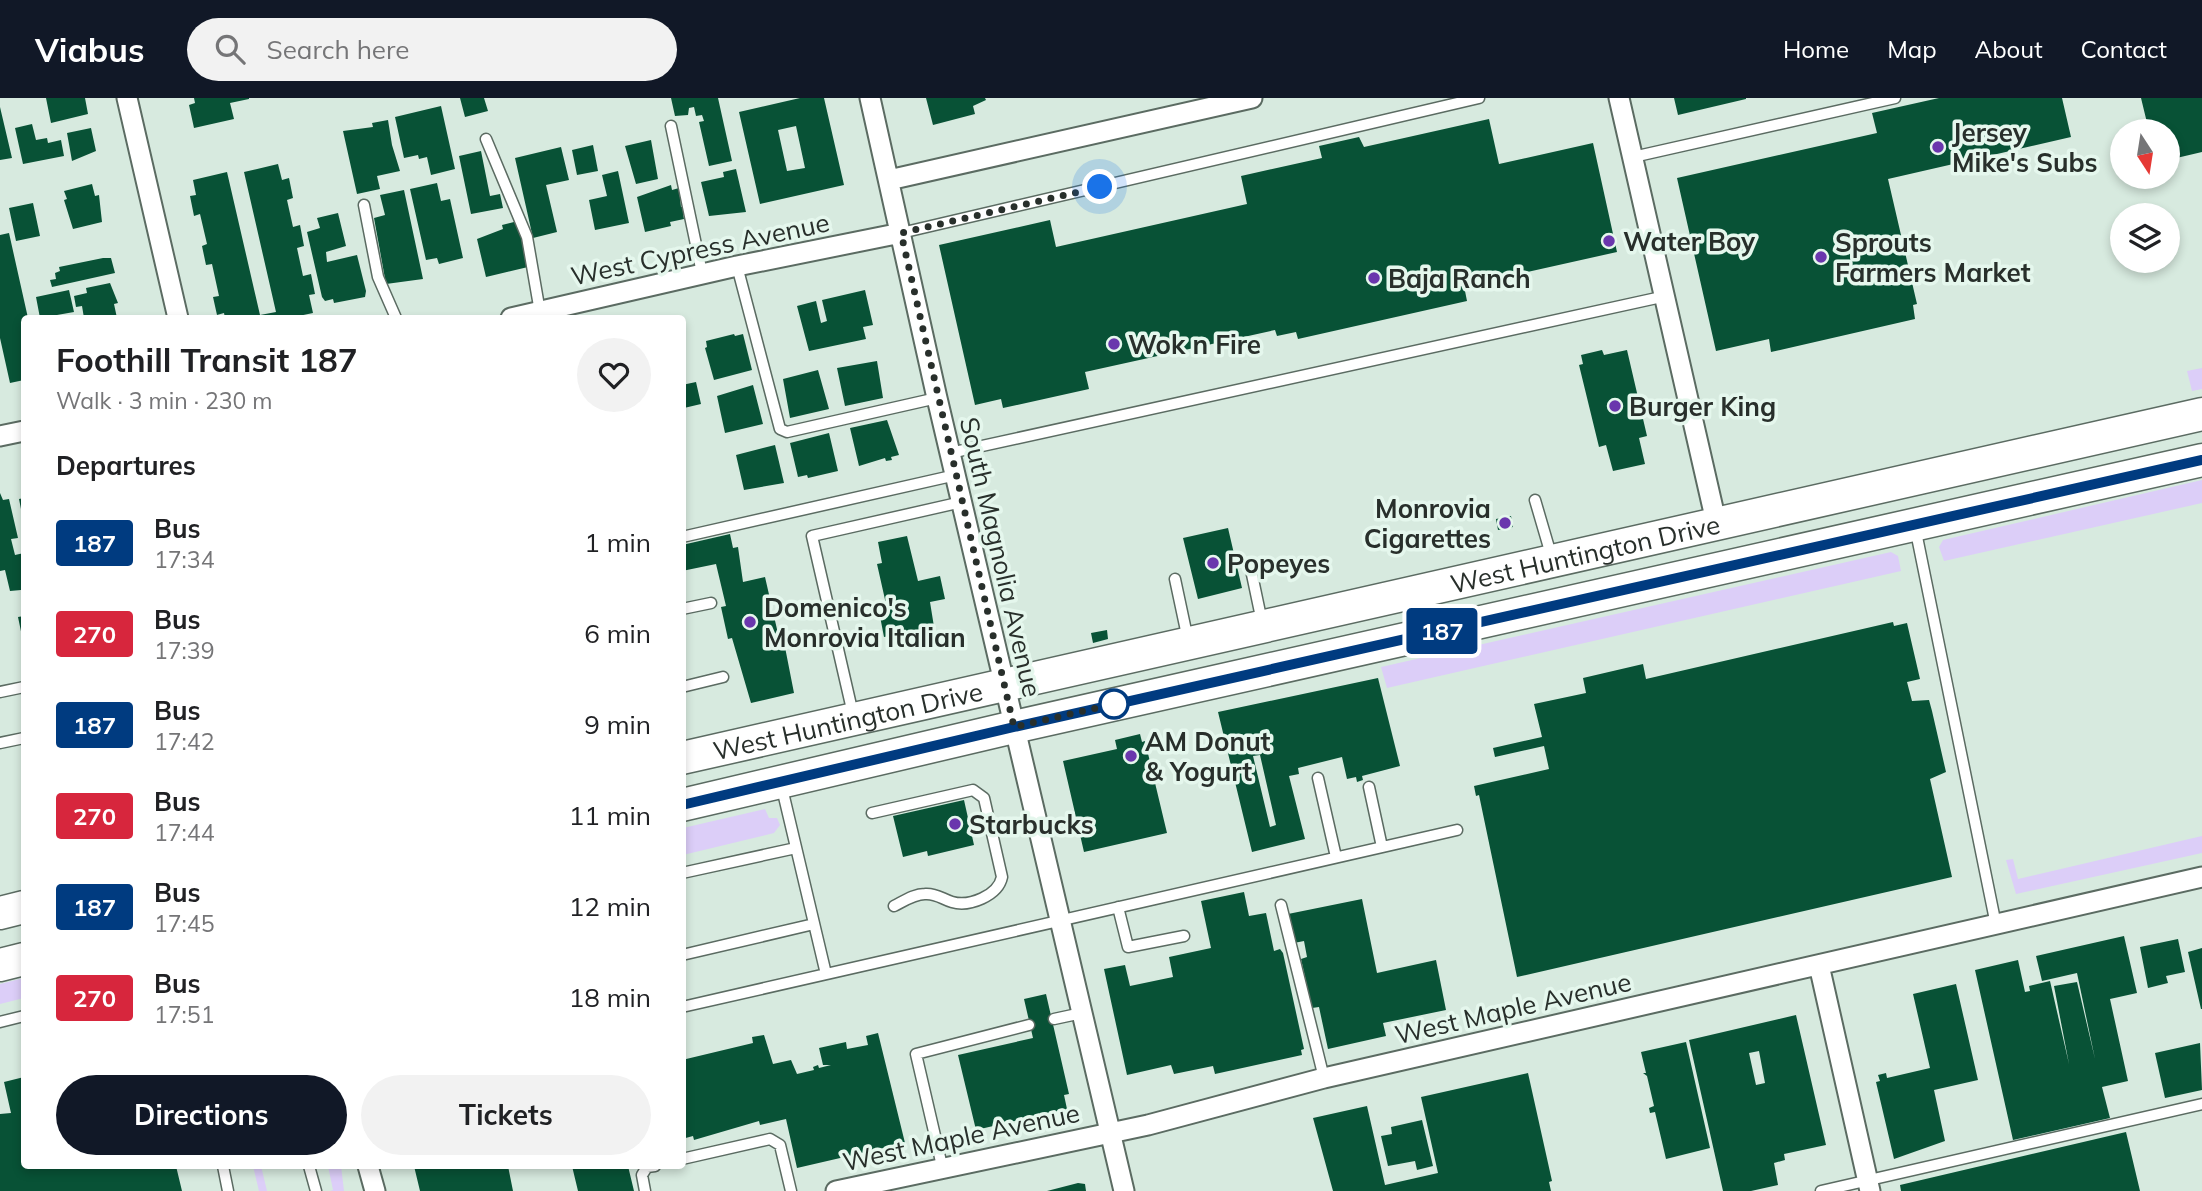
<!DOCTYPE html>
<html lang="en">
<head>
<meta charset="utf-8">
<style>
  :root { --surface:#fff; --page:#f2f2f2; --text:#202124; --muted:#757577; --accent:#111827 }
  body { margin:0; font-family:Mulish,sans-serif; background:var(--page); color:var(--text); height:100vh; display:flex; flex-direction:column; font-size:26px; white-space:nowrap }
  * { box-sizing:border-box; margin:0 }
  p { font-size:23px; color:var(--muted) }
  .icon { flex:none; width:38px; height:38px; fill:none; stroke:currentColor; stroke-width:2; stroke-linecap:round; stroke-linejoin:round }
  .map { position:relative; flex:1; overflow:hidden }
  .drawer { position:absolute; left:21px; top:217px; width:665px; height:854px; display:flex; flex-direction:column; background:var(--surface); border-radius:7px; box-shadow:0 4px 10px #0003 }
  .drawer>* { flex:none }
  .badge { padding:0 14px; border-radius:5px; font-size:24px; line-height:46px }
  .needle { width:46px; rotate:168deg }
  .controls { position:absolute; left:2110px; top:21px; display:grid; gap:14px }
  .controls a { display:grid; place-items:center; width:70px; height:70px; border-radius:50%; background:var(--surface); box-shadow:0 4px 10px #0003; font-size:35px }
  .you { position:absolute; width:35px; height:35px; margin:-18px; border:5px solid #fff; border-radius:50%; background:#1a73e8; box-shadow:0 0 0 10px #1a73e833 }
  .map>.badge { position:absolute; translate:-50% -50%; box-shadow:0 0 0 4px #fff }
  h2 { padding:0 35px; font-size:26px; line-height:63px }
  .round { display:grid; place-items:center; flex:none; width:74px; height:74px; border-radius:37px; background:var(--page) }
  .headline { display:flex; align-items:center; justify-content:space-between; height:119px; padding:0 35px }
  h1 { font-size:33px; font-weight:700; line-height:52px }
  .action { display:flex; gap:14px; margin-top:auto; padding:14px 35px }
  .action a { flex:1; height:80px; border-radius:42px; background:var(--accent); color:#fff; font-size:28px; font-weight:700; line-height:80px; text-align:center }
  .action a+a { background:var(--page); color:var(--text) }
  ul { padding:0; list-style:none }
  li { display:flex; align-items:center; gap:21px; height:91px; padding:0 35px }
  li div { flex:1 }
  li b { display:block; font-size:26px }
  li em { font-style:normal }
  li .badge { min-width:77px; font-weight:700; text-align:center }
  header { display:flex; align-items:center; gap:42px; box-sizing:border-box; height:98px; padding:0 35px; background:var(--accent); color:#fff }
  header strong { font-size:33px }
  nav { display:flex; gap:38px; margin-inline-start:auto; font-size:24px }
  .search { width:490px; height:63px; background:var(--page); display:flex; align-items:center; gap:18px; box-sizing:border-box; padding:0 24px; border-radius:38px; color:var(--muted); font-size:26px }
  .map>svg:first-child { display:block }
</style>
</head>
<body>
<header>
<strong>Viabus</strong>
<div class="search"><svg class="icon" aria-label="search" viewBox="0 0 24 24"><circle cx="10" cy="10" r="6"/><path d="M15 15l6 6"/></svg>Search here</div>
<nav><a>Home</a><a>Map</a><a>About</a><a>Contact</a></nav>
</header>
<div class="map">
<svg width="2202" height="1093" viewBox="0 0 2202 1093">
  <rect width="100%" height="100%" fill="#d7eadf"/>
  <path fill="#dccef8" d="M2202,270v21l-10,2 -5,-20z
    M2202,382v23l-258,58 -5,-14 4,-7z
    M1891,454l7,4 3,15 -514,117 -6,-21z
    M765,711l4,9h8l3,7 -6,8 -91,22v-27z
    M2202,738v17l-186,41 -10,-34 7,-1 5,20z
    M24,880v20l-24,6v-20z
    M253,1068h8l6,25h-8z
    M328,1068h13l3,25h-14l3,-1z"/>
  <path fill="#085236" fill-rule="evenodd" d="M46,0h39l3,16 -37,9z
    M194,0h55v1l-19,4 4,16 -40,9 -5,-23 6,-2z
    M460,0h24l4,13 -23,6z
    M671,0h47l14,63 -23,5 -10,-44 5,-1 -2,-6 -6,1 -2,-9 -5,1 -1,7 -13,1z
    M800,0h24l20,87 -84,19 -21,-92zM796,28l9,42 -18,3 -9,-41z
    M926,0h59l1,2 -13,6 2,8 -42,11z
    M1674,0h72v1l-68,16z
    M1939,0h123l9,39 -183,42 29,125 -4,1 2,14 -144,33 -2,-13 -53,12 -39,-173 200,-45 -5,-20z
    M2141,0h61v54l-34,8v-29h-19z
    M441,8l14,63 -24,6 -4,-18 -8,2 -1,-4 -14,3 -9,-41z
    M0,9l12,51 -12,2z
    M1489,21l10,45 94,-21 24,109 -153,34 3,15 -169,38 -2,-7 -19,4 -2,-6 -190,42 4,17 -86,19 -2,-9 -26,6 -36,-160 111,-25 6,27 191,-43 -6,-28 81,-18 -3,-12 40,-9 5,10z
    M388,22l4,25 8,26 -23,5 3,13 -23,5 -14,-63 30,-4 -1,-4z
    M32,26l4,16 11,-2 1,5 13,-3 3,16 -41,8 -8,-36z
    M91,30l5,23 -24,10 -5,-28z
    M651,42l7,39 -22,5 -11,-38z
    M593,47l5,26 -21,4 -5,-25z
    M561,49l8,33 -23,5 11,47 -24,6 -18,-80z
    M481,53l9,45 10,-2 3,14 -32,6 -12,-58z
    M278,66l4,16 7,-2 4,20 -6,2 6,27 7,-2 4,21 -7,2 6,28 8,-2 4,20 -6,1 4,18 -24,5h-64l-1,-5 -7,2 -4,-18 6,-1 -7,-32 -6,1 -4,-19 5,-2 -7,-30 -6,2 -4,-20 6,-1 -3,-15 34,-8 33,143 16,-3 -32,-140z
    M736,71l10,43 -37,4 -8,-34 23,-5 -1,-5z
    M618,73l11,52 -34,7 -6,-30 18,-4 -5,-21z
    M437,85l4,18 9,-2 13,59 -24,6 -2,-6 -11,2 -16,-71z
    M92,86l3,12 4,-1 3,27 -29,7 -9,-29 3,-1 -3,-8z
    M671,87l1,5 7,-2 2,19 4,-1 1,7h-3l1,6 -14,3 1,4 -26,6 -8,-35z
    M404,92l19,89 -37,5 -12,-66 11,-3 -5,-20z
    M33,105l7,33 -24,5 -7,-33z
    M338,115l8,33 -20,6 1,10 30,-7 9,36 -1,6 -31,6 -1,-4 -8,2 -3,-4 -15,-65 13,-4 -3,-10z
    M518,123l10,46 -42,10 -9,-38 26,-10 -1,-4z
    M9,135l19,85h-4v62l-14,3 -10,-45v-103z
    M103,160h8l4,15 -63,14 -2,-7 6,-1 -1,-6 5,-2 -1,-4z
    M110,185l8,20 -4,1 3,14h-33l-2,-12 -6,1 -2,-11 13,-3 -1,-5z
    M69,192l5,22 -34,6 -4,-21z
    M865,192l8,35 -10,2 3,12 -57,12 -12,-45 19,-5 5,22 6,-2 -5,-21z
    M734,236l1,2 8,-2 9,36 -38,10 -9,-32 2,-1 -1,-6z
    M1602,252l2,5 23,-5 20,86 -8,2 6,26 -32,7 -7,-26 -7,2 -20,-82 4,-1 -2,-9z
    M877,263l6,37 -38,8 -8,-38z
    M818,272l11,39 -39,9 -7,-39z
    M696,284l5,22 -17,4 2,9h-4v-32z
    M753,287l10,39 -38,9 -8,-37z
    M887,322l12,35 -8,2 1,3 -6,1 -1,-3 -26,8 -9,-38z
    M829,335l9,38 -30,7 -1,-3 -9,2 -8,-34z
    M775,347l9,38 -40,7 -8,-35z
    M0,395l3,7 6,-1 9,39 -7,1 4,16 9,-2v36l-3,1 -11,1 -5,-21 -5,1z
    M24,400v21h-1l-4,-20z
    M1511,418l2,11 -15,3 -2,-11z
    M1228,430l14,60 -44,11 -15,-61z
    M730,436l3,14 5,-1 5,35 22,-5 14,61 4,-1 11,56 -43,10 -19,-65 -4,1 -7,-32 5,-1 -10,-42 -34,7v-26z
    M907,438l11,45 22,-5 5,23 -15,3 5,31 -18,4 -1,-6 -32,6 -6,-31 8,-2 -9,-40 5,-1 -4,-21z
    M24,518v25h-1l-5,-24z
    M1893,524l1,4 13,-3 13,56 -13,3 5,19 17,-1 3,11 14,61 -16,7 22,98 -435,100 -38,-182 -3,1 -2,-10 75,-17 -5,-23 -49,11 -2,-9 49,-11 -8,-33 52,-11 -3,-15 60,-14 3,15z
    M1107,532l1,9 -15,4 -2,-10z
    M1378,580l22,88 -38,10 1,4 -6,2 -1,-5 -9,2 -5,-22 -44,11 1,6 -10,2 16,63 -53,13 -34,-140zM1260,657l16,70 -6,2 -17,-71z
    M1140,636l2,8 3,-1 22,92 -83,19 -21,-91 54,-12 -2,-9z
    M964,702l10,45 -46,11 -1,-5 -24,6 -10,-41z
    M1244,794l5,24 17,-3 8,38 6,-2 3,4 21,96 -3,1 1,5 -87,19 -2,-8 -39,8 -3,-9 -44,10 -23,-106 21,-4 5,21 43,-9 -4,-20 42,-9 -10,-47z
    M1362,801l15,74 59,-13 10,50 -63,13 3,13 -58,13 -9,-42 -7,1 -11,-49 6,-2 -3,-16 -10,2 -6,-29z
    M2124,838l13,57 -27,6 18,82 -26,6 8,31 -97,22 -38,-170 43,-10 7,32 5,-1 -1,-5 21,-5 19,83 -15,-78 23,-4 18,77 -18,-86 -35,8 -6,-25z
    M2178,841l7,33 -19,4 2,7 -20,5 -8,-41z
    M2202,850v61h-1l-13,-57z
    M1956,886l22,96 -44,10 11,51 -51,18 -18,-77 4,-1 -2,-6 8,-2 1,5 43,-10 -17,-74z
    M1046,896l23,100 -5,1 3,14 -91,21 -18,-75 75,-17 -9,-39z
    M1796,917l30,130 -42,9 1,6 -11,3 4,22 -27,6h-28l-34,-151zM1759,953l6,32 -9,2 -7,-32z
    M878,935l27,110 -108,25 -11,-49 -26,6 -1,-4 -65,19 -1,-4 -11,3v-79l71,-17 -1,-6 12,-2 9,29 18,-4 6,14 17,-4 -1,-3 5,-2 1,3 12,-3h-8l-4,-17 27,-6 1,7 21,-4 -2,-9z
    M1686,944l24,106 -44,11 -11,-47 -5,1 -1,-5 5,-2 -7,-30 -4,-3h3l-5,-21z
    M2200,945l2,47 -37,8 -10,-45z
    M1528,975l24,108 -3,1 2,9h-218l-20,-73 54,-12 18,79 53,-12 -17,-76z
    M24,979v89h152l6,25h-182v-77l11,-1 -7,-31z
    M1422,1022l11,46 -16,4 -2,-9 -27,5 -7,-30 11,-2 -1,-7z
    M2126,1034l14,59h-239l-1,-6z
    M414,1068h94l5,25h-93z
    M572,1068h56l6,25h-56z
    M1078,1085l7,1 1,7h-39z"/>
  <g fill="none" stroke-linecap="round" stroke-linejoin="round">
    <g stroke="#5b6b62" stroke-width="13">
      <path id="service" d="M671,28l31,147
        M486,41l41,98 13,75
        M1633,59l262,-59
        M364,107l14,72 18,41
        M901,135l578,-135
        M737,168l43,163 7,3 150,-34
        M950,355l716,-157
        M1535,402l17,58
        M1915,429l81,398
        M682,439l274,-62
        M1250,467l12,57
        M1175,481l13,61
        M682,511l29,-6
        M682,589l41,-10
        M0,594l24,-5
        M853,616l-41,-178 150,-34
        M0,645l24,-5
        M1318,680l18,79
        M781,686l45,190
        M1369,689l13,60
        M872,715l101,-23 11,8 18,79c-4,19 -33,30 -50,25 -10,-3 -16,-9 -27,-8 -11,0 -21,7 -31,12
        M682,775l114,-25
        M1281,807l43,173
        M1118,809l10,40 56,-11
        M682,857l132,-31
        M682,909l775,-177
        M1054,921l28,-6
        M0,924l24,-6
        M682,1061l88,-20 10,6 11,46
        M223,1068l5,25
        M309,1068l7,25
        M942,1068l-26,-112 113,-29
        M645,1093l-3,-16 5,-8 8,-1
        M1821,1093l381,-87"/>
    </g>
    <g stroke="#5b6b62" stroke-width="23">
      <path id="minor" d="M127,0l51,220
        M870,0l67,300 187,793
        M1619,0l98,428
        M889,82l363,-82
        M511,220l226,-52 164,-33
        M0,338l24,-5
        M1819,867l51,226
        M368,1068l7,25
        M836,1093l312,-66 176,-47 878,-201"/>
    </g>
    <g stroke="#5b6b62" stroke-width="35">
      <g id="primary">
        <path id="s1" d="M682,660l1520,-344"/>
        <path d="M682,707l332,-78 1188,-267"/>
        <path d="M0,815l24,-6"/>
        <path d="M0,867l24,-6"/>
      </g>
    </g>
    <use href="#service" stroke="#fff" stroke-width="10"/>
    <use href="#minor" stroke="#fff" stroke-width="19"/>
    <use href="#primary" stroke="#fff" stroke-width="32"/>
  </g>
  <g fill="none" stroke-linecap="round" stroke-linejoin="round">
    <g stroke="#fff" stroke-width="16">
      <path id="line" d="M682,707l332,-78 1188,-267"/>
    </g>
    <use href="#line" stroke="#003b80" stroke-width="10"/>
    <path stroke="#282f2b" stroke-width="7" stroke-dasharray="0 12.6" d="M1100,89l-199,46 113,494 109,-25 -9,2"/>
  </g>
  <g fill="#6a36ad" stroke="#e5f7ed" stroke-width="2.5">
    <circle cx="1938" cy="49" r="7"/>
    <circle cx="1609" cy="143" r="7"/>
    <circle cx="1821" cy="159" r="7"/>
    <circle cx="1374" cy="180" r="7"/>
    <circle cx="1114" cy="246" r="7"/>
    <circle cx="1615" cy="308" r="7"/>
    <circle cx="1505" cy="425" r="7"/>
    <circle cx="1213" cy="465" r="7"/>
    <circle cx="750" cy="524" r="7"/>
    <circle cx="1131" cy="658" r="7"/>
    <circle cx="955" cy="726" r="7"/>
  </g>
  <circle fill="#fff" stroke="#003b80" stroke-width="3.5" cx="1114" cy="606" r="14"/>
  <g text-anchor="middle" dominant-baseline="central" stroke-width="7" stroke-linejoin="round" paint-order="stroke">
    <g font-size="26" font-weight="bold" fill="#282f2b" stroke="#e5f7ed" text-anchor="start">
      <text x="1952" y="34">Jersey<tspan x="1952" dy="30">Mike's Subs</tspan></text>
      <text x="1623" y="143">Water Boy</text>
      <text x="1835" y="144">Sprouts<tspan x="1835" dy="30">Farmers Market</tspan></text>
      <text x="1388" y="180">Baja Ranch</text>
      <text x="1128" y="246">Wok n Fire</text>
      <text x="1629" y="308">Burger King</text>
      <text x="1491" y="410" text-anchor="end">Monrovia<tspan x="1491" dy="30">Cigarettes</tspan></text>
      <text x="1227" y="465">Popeyes</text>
      <text x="764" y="509">Domenico's<tspan x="764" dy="30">Monrovia Italian</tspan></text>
      <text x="1145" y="643">AM Donut<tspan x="1145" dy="30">&amp; Yogurt</tspan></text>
      <text x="969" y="726">Starbucks</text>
    </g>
    <g font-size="26" fill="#282f2b" stroke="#e5f7ed">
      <text transform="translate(700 151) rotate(-12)">West Cypress Avenue</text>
      <text stroke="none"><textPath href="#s1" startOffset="926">West Huntington Drive</textPath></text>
      <text transform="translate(1001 459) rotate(77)">South Magnolia Avenue</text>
      <text stroke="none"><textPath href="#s1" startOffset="170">West Huntington Drive</textPath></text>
      <text transform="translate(1513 910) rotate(-13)">West Maple Avenue</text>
      <text transform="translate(961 1039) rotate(-12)">West Maple Avenue</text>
    </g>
  </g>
</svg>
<div class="controls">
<a><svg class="needle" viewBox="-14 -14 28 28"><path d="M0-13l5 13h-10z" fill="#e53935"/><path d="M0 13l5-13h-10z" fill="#757577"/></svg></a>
<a><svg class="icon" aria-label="layers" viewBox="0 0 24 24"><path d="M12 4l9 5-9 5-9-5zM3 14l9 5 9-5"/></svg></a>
</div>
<div class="you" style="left:1100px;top:89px"></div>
<b class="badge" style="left:1442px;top:533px;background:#003b80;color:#fff">187</b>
<section class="drawer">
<div class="headline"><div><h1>Foothill Transit 187</h1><p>Walk · 3 min · 230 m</p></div><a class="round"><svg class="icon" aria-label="heart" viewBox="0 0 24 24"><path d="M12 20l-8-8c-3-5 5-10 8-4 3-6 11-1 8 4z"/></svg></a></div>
<h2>Departures</h2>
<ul>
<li><span class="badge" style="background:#003b80;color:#fff">187</span><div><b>Bus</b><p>17:34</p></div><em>1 min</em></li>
<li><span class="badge" style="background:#d7263d;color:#fff">270</span><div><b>Bus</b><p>17:39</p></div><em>6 min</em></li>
<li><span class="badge" style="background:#003b80;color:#fff">187</span><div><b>Bus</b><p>17:42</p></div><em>9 min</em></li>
<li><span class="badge" style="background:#d7263d;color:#fff">270</span><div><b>Bus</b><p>17:44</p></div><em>11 min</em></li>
<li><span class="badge" style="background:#003b80;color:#fff">187</span><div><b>Bus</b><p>17:45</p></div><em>12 min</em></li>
<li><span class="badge" style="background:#d7263d;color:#fff">270</span><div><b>Bus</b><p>17:51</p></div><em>18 min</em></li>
</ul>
<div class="action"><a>Directions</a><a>Tickets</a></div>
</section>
</div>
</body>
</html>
